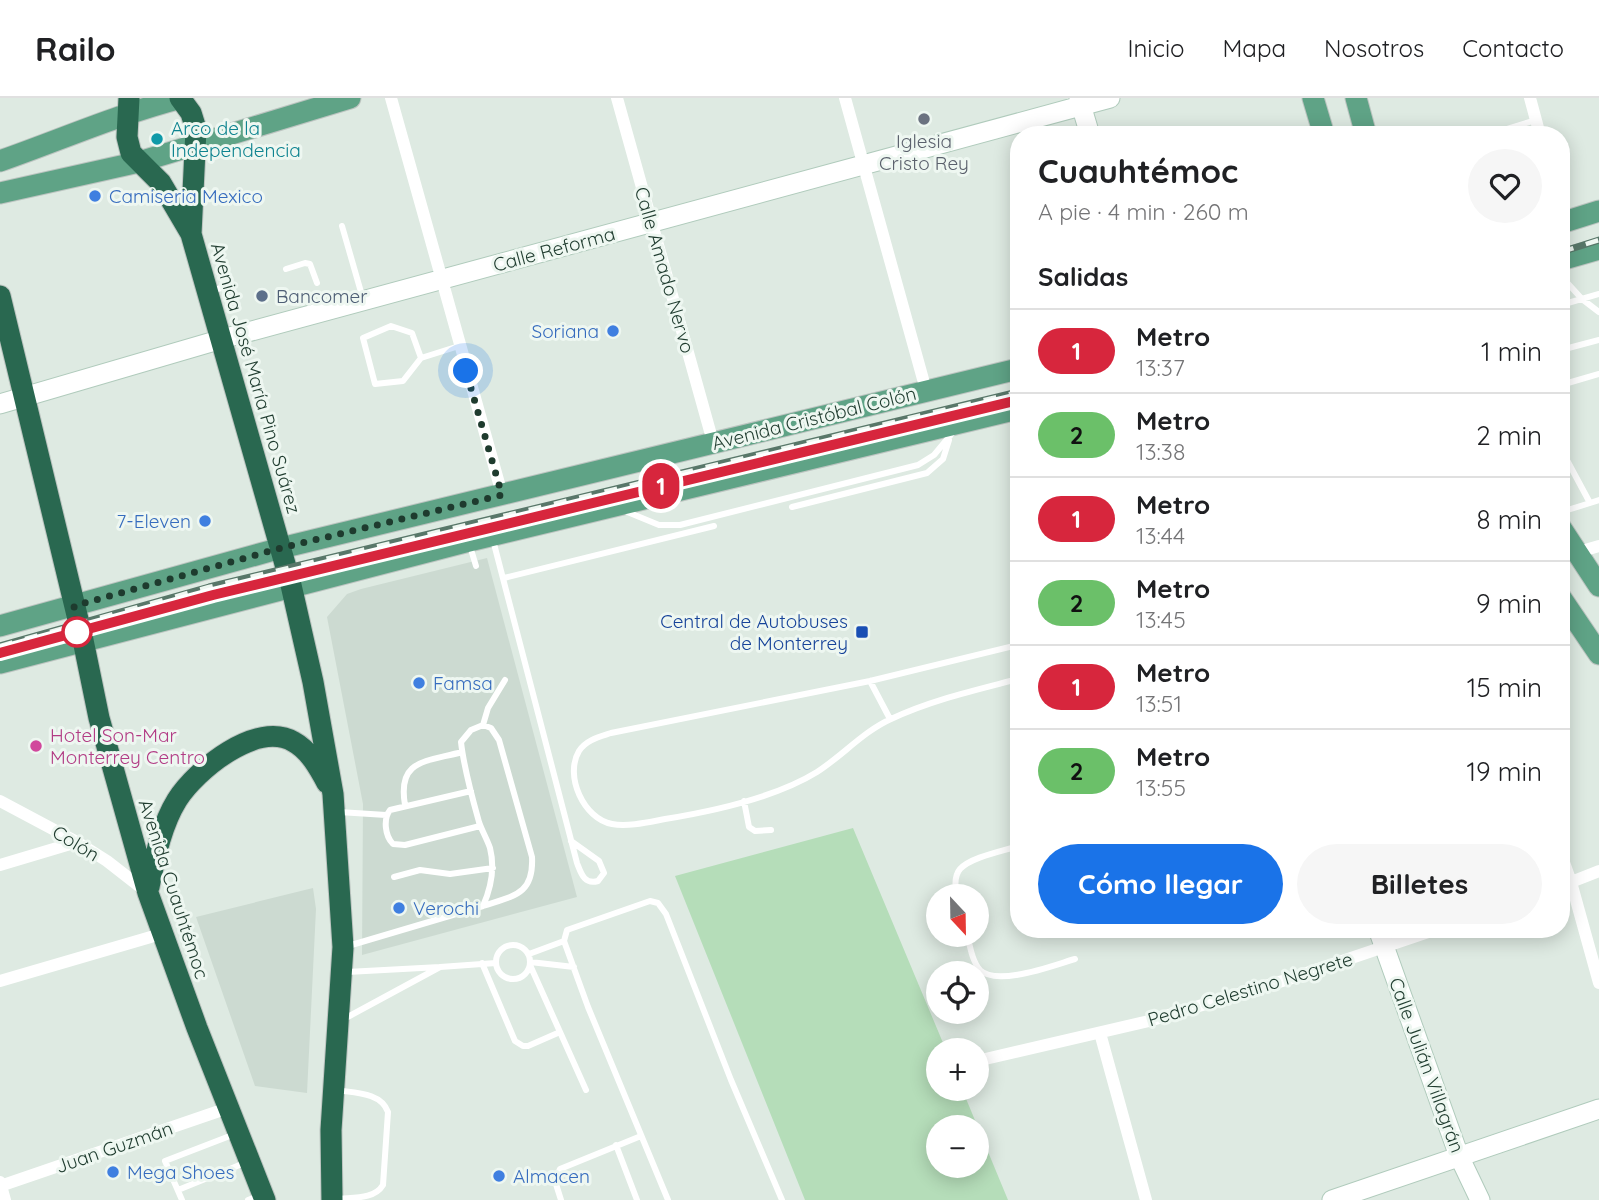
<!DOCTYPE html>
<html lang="es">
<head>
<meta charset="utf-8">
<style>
  :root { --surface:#fff; --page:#f6f6f6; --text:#202124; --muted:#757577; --line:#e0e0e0; --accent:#1a73e8 }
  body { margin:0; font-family:Quicksand,sans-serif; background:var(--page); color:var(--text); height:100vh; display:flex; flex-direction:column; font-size:26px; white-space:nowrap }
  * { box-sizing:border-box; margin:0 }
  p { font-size:23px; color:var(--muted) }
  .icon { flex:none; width:38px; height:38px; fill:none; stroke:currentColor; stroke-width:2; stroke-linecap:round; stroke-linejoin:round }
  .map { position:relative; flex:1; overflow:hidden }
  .side { position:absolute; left:1010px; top:28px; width:560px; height:812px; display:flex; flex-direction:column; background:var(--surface); border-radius:28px; box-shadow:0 4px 18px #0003 }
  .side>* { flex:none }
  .badge { padding:0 14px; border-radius:23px; font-size:24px; line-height:46px }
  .needle { width:46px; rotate:158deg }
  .buttons { position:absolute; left:926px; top:786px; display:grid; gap:14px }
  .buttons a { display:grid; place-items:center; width:63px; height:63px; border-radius:50%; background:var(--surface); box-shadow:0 4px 18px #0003; font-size:35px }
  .you { position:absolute; width:35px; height:35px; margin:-18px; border:5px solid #fff; border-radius:50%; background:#1a73e8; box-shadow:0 0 0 10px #1a73e833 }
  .map>.badge { position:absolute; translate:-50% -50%; box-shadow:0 0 0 4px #fff }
  h2 { padding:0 28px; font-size:26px; line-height:63px }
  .round { display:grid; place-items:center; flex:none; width:74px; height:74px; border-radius:37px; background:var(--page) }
  .headline { display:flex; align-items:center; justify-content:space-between; height:119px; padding:0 28px }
  h1 { font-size:33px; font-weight:700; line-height:52px }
  .primary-button { display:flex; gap:14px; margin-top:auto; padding:14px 28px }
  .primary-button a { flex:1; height:80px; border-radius:42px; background:var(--accent); color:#fff; font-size:28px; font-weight:700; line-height:80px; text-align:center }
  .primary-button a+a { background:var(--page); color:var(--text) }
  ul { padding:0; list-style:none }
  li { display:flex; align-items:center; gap:21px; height:84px; padding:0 28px; border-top:2px solid var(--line) }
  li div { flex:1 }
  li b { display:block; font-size:26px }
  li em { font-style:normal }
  li .badge { min-width:77px; font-weight:700; text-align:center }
  header { display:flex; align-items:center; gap:42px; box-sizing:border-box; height:98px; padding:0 35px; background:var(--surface); border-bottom:2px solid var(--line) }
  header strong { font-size:33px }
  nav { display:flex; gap:38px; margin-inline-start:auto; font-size:24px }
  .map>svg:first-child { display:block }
</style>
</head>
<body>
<header>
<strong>Railo</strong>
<nav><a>Inicio</a><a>Mapa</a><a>Nosotros</a><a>Contacto</a></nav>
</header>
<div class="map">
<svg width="1599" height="1102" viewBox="0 0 1599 1102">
  <rect width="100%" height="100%" fill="#deeae2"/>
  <path fill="#ccdad1" d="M487,460l90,339 -215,58 1,-151 -36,-187 20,-23 14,-5z
    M313,790l3,21 -9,184 -52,-7 -59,-169z"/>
  <path fill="#b5ddb9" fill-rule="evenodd" d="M853,730l93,222h-8v38l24,1 46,111h-203l-130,-324zM938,1029h38v39h-38z"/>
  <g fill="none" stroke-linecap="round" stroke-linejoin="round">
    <g stroke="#b0cbbc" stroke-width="21">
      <path id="secondary" d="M1079,0l11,37
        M0,306l222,-65 888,-241
        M1378,831l81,227 21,44
        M1332,1102l267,-91"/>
    </g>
    <g stroke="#bcc4c0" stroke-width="23">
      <path id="primary" d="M1313,0l11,37
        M1356,0l10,37
        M0,63c60,-21 119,-47 181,-63
        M0,95l139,-31 211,-64
        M1561,125l38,-12
        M1561,162l38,-11
        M1561,430l38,58
        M1561,500l38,56
        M0,528l281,-78 737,-179
        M0,565l469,-122 549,-132"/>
    </g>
    <g stroke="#bcc4c0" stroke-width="23">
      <path id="highway" d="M129,0l-2,39 4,16 30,30 30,51 100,351 22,97 20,112 10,153 -12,183 1,70
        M180,0l11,15 5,16 -5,105
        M0,198l83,344 16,78 49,175 49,135 68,172
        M149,789c6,-29 12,-61 28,-87 19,-30 80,-80 117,-58 15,8 25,26 33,41"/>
    </g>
    <path stroke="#fff" stroke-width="6" d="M1487,37l49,-15
      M342,128l21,73
      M286,171l19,-6 5,1 7,19
      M1561,178l21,23 17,13
      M210,193l18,-5
      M1561,207l38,-11
      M1561,252l38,-10
      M421,260l-9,-25 -21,-7 -28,12 12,46 28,-3 18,-23 38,-12
      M1561,287l38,-11
      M1561,351l29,54 9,-3
      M792,409l135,-34 16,-14 6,-19
      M625,413l34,14h21l238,-60 16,-10 20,-24
      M1561,414l29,-9
      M493,442l84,323c4,10 7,22 21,18l6,-8 -5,-12 -28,-20
      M470,448l6,20
      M504,480l210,-52
      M1018,547l-148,36 -259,52c-12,4 -25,7 -32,18 -15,25 5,68 33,73 16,3 37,-2 53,-5 49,-8 110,-21 152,-47 25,-16 47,-41 74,-53 40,-19 85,-29 127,-40
      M870,583l20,38
      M483,627l8,3 8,12 33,117c2,38 -19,39 -49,49 8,-18 12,-38 7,-58 -3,-9 -8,-17 -11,-26 -7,-25 -15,-53 -18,-80l10,-12z
      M483,627l5,-17 17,-28
      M471,693l-81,19c-7,9 -5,26 3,34l12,1 75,-19
      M744,703l5,26 6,4 16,-1
      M405,707c-8,-46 21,-43 57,-53
      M339,714l47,3
      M394,779l26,-7 30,4 43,-6
      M957,798c-2,-9 -3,-20 3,-27 11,-12 43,-18 58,-23
      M967,836c3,12 5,27 13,36 17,17 74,-5 95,-11
      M496 864a17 17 0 1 1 34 0a17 17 0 1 1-34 0Z
      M348,848l135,-40
      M529,856l35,-13
      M530,864l44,5
      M482,865l33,78 8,5h5l32,-14
      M530,867l56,125
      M440,869l56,-4
      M344,921l96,-52 -93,5
      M616,1047l21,55
      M178,1092l69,-28
      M336,1101c16,-2 38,1 47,-14l5,-73c-7,-20 -34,-19 -52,-22
      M182,1102l-17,-39 70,-27
      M248,1102l13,-5
      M561,1102l-6,-19 5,-12 81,-33
      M668,1102l-80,-193 -24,-66 3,-11 83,-29 8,2 8,11 65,166 51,120"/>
    <path stroke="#fff" stroke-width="12" d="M391,0l111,396
      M617,0l96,344
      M845,0l81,292
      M1530,0l10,37
      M1561,459l38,-11
      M0,703l77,41 30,19 41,32
      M1561,756l10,28 28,101
      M0,767l77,-23
      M1561,788l38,-15
      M0,883l161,-47
      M1100,935l46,167
      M981,962l168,-39 140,-42 148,-50
      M0,1084l5,18
      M0,1088l228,-78"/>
    <use href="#secondary" stroke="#fff" stroke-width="19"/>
    <use href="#primary" stroke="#5fa386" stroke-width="21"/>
    <use href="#highway" stroke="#296850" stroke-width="21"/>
    <g stroke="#587769" stroke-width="7">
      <path id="rail" d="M1561,154l38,-12
        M0,548l209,-59 809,-195"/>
    </g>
    <use href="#rail" stroke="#eef7f1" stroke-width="4.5" stroke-dasharray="13" stroke-linecap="butt"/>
  </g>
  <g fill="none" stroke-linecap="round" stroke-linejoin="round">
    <g stroke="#fff" stroke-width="16">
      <path id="line" d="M0,555l213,-58 805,-195"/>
    </g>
    <use href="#line" stroke="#d7263d" stroke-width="10"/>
    <path stroke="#1e3b2e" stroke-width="7" stroke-dasharray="0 12.6" d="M77,534l-3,-26 207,-58 221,-53 -36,-124"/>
  </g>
  <circle fill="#6b7280" stroke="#eef7f1" stroke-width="2.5" cx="924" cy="21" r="7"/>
  <circle fill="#0f9aa8" stroke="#eef7f1" stroke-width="2.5" cx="157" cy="41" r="7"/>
  <g fill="#3f7fe0" stroke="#eef7f1" stroke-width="2.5">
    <circle cx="95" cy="98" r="7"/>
    <circle cx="613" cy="233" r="7"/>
    <circle cx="205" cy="423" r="7"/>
    <circle cx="419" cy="585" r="7"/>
    <circle cx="399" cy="810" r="7"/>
    <circle cx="113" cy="1074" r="7"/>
    <circle cx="499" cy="1078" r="7"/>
  </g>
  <circle fill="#5c6f8a" stroke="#eef7f1" stroke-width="2.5" cx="262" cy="198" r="7"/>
  <circle fill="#fff" stroke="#d7263d" stroke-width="3.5" cx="77" cy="534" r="14"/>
  <rect fill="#1a4fb4" stroke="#eef7f1" stroke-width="2.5" x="855" y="527" width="14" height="14" rx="3.5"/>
  <circle fill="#d1479c" stroke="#eef7f1" stroke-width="2.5" cx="36" cy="648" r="7"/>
  <g text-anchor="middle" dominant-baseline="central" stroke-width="6" stroke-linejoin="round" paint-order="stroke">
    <g font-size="19" fill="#0d838f" stroke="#eef7f1" text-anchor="start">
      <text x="171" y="30">Arco de la<tspan x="171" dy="22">Independencia</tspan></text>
    </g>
    <g font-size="19" fill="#5b616d" stroke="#eef7f1">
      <text x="924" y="43">Iglesia<tspan x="924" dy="22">Cristo Rey</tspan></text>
    </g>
    <g font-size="19" fill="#366cbe" stroke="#eef7f1" text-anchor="start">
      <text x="109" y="98">Camiseria Mexico</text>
      <text x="599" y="233" text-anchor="end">Soriana</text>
      <text x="191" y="423" text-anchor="end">7-Eleven</text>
      <text x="433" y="585">Famsa</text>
      <text x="413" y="810">Verochi</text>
      <text x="127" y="1074">Mega Shoes</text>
      <text x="513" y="1078">Almacen</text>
    </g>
    <g font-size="19" fill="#1e3b2e" stroke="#eef7f1">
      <text transform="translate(554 151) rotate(-15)">Calle Reforma</text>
      <text transform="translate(665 172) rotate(74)">Calle Amado Nervo</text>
      <text transform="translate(256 280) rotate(74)">Avenida José María Pino Suárez</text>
      <text transform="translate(814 320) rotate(-14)">Avenida Cristóbal Colón</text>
      <text transform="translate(76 745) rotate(31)">Colón</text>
      <text transform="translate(174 791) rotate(72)">Avenida Cuauhtémoc</text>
      <text transform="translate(1250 891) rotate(-17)">Pedro Celestino Negrete</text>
      <text transform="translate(1427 967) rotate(70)">Calle Julián Villagrán</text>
      <text transform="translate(114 1049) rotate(-19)">Juan Guzmán</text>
    </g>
    <g font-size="19" fill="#4e5e75" stroke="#eef7f1" text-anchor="start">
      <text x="276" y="198">Bancomer</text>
    </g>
    <g font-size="19" fill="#164399" stroke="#eef7f1" text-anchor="end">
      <text x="848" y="523">Central de Autobuses<tspan x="848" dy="22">de Monterrey</tspan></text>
    </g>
    <g font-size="19" fill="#b23c85" stroke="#eef7f1" text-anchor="start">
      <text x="50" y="637">Hotel Son-Mar<tspan x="50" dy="22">Monterrey Centro</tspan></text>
    </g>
  </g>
</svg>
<div class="buttons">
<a><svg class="needle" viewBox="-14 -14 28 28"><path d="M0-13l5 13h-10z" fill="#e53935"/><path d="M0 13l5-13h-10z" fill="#757577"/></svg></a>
<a><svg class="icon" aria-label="locate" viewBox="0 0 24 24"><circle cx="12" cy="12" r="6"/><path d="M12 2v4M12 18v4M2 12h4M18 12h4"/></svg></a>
<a>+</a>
<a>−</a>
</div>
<div class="you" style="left:466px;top:273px"></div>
<b class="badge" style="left:661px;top:388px;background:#d7263d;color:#fff">1</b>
<section class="side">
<div class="headline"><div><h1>Cuauhtémoc</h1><p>A pie · 4 min · 260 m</p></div><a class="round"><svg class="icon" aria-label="heart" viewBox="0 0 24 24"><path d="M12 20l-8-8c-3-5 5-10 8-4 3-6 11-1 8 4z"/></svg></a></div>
<h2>Salidas</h2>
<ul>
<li><span class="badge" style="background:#d7263d;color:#fff">1</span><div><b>Metro</b><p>13:37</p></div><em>1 min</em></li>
<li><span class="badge" style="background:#6bc069;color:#111">2</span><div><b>Metro</b><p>13:38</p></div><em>2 min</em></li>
<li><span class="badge" style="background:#d7263d;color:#fff">1</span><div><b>Metro</b><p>13:44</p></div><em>8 min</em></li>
<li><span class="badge" style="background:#6bc069;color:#111">2</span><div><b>Metro</b><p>13:45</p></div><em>9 min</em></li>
<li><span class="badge" style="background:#d7263d;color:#fff">1</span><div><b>Metro</b><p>13:51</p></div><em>15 min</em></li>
<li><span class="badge" style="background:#6bc069;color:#111">2</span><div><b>Metro</b><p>13:55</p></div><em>19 min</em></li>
</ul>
<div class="primary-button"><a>Cómo llegar</a><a>Billetes</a></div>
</section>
</div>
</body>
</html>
